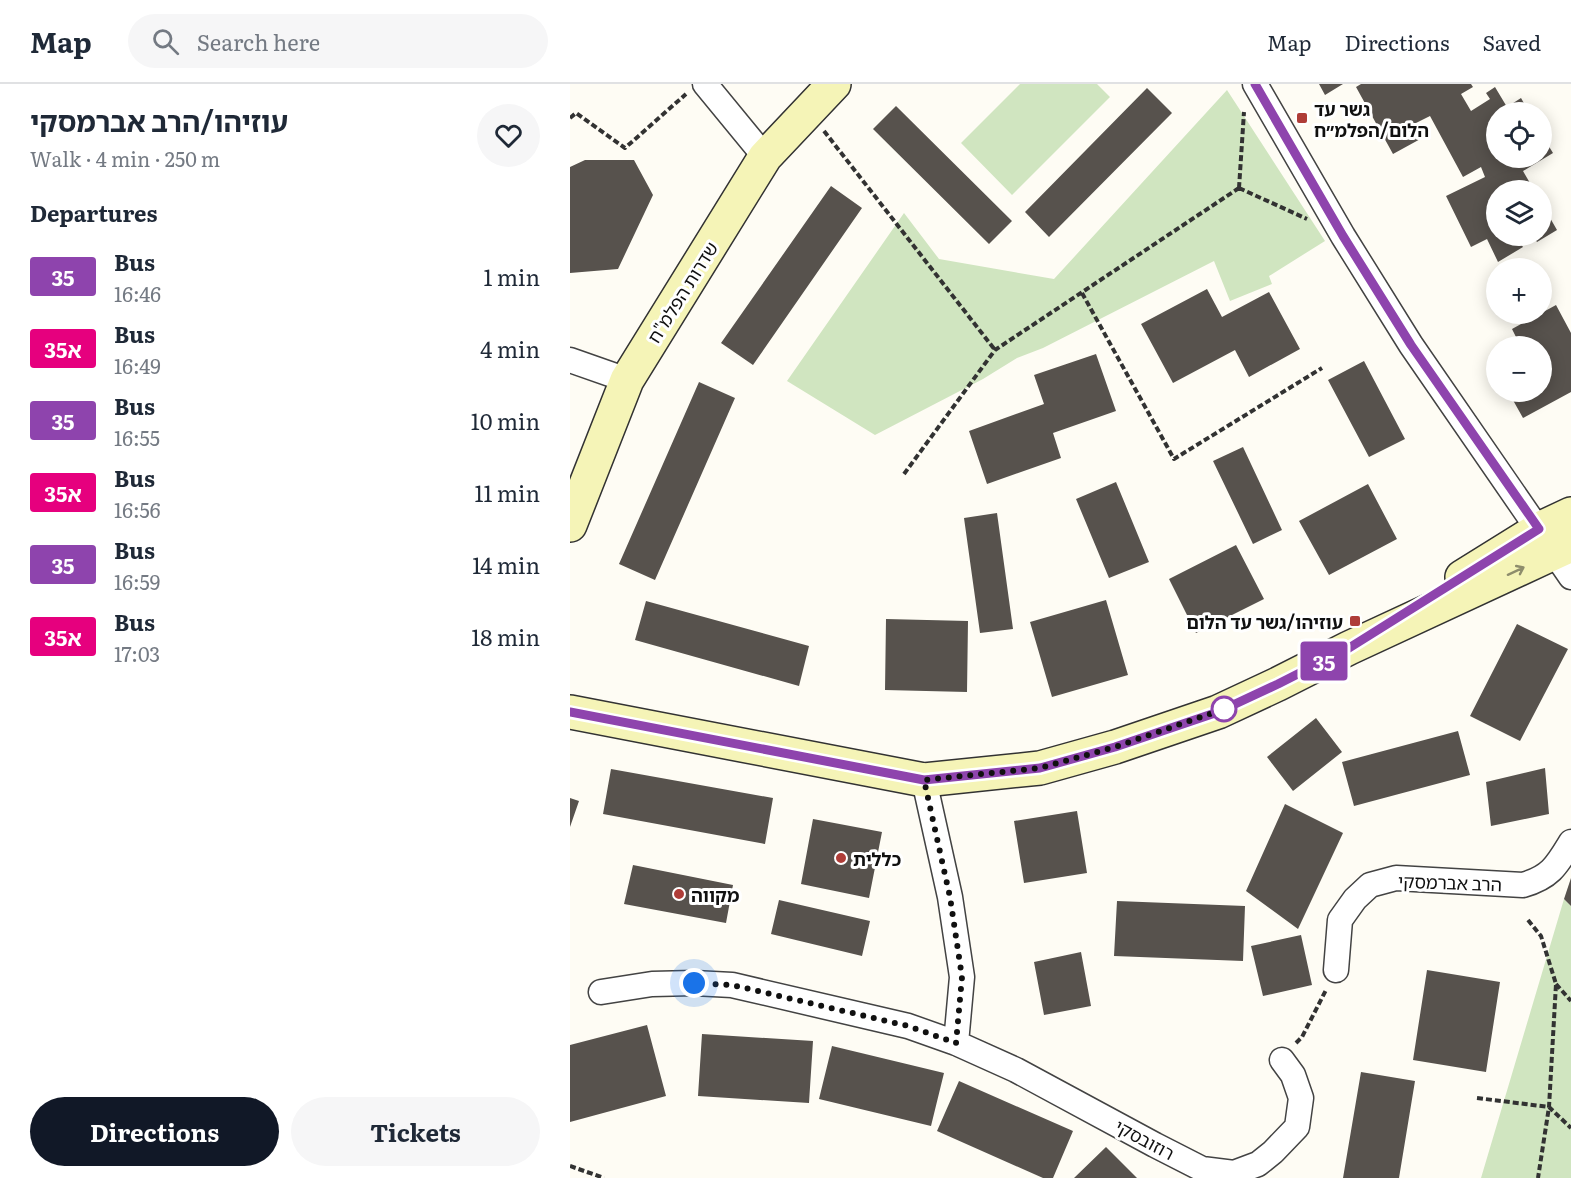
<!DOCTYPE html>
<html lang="en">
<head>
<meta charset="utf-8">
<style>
  :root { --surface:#fff; --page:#f6f6f7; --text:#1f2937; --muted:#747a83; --line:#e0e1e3; --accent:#111827 }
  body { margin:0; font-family:Literata,"Noto Sans Hebrew",serif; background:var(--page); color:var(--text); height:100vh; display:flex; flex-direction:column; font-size:22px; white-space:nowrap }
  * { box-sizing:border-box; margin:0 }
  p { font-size:20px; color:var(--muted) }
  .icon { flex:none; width:33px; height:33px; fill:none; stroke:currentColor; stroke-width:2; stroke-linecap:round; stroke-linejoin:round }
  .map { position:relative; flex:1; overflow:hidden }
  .details { display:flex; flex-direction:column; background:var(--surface); width:570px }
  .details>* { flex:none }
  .badge { padding:0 12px; border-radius:4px; font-size:21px; line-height:39px }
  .tools { position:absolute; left:916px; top:18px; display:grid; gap:12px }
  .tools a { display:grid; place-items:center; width:66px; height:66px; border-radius:50%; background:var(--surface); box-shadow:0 3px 15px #0003; font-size:30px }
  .you { position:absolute; width:30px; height:30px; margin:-15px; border:4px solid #fff; border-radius:50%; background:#1a73e8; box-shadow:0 0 0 9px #1a73e833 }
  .map>.badge { position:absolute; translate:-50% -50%; box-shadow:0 0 0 3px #fff }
  h2 { padding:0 30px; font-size:22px; line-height:54px }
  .round { display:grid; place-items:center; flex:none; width:63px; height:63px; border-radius:32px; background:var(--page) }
  .summary { display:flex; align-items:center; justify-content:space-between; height:102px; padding:0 30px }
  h1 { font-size:28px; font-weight:700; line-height:45px }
  .cta { display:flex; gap:12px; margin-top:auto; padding:12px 30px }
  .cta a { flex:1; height:69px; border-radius:36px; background:var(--accent); color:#fff; font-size:24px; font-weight:700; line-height:69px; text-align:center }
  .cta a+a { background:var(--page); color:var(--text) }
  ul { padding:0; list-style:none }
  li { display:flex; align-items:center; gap:18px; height:72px; padding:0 30px }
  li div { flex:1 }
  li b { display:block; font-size:22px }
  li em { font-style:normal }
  li .badge { min-width:66px; font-weight:700; text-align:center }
  header { display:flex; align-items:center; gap:36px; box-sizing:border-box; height:84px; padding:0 30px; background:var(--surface); border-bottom:2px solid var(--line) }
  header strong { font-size:28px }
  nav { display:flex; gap:33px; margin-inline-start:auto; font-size:21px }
  .search { width:420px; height:54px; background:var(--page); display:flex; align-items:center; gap:15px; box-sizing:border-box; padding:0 21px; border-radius:33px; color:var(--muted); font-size:22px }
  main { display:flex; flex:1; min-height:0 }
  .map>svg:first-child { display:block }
</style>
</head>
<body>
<header>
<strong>Map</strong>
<div class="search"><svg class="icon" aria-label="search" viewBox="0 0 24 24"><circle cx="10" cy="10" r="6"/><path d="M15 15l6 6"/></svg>Search here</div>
<nav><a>Map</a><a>Directions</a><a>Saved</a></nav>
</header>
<main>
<section class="details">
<div class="summary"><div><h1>עוזיהו/הרב אברמסקי</h1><p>Walk · 4 min · 250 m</p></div><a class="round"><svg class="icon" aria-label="heart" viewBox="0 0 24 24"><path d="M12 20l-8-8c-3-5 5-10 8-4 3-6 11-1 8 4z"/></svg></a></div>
<h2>Departures</h2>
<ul>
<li><span class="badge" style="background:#8e44ad;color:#fff">35</span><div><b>Bus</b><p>16:46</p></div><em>1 min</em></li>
<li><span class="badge" style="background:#e6007e;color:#fff">35א</span><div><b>Bus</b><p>16:49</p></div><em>4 min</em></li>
<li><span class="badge" style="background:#8e44ad;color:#fff">35</span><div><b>Bus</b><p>16:55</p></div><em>10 min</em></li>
<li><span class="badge" style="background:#e6007e;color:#fff">35א</span><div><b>Bus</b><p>16:56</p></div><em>11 min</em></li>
<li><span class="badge" style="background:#8e44ad;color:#fff">35</span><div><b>Bus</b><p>16:59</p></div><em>14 min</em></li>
<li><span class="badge" style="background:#e6007e;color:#fff">35א</span><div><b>Bus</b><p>17:03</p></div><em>18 min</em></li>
</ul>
<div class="cta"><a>Directions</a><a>Tickets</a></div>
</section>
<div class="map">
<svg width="1001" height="1094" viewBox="0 0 1001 1094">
  <rect width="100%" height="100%" fill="#fefcf4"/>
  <path fill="#d0e5c0" d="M450,0h77l13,13 -98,98 -51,-52z
    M657,6l98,151 -56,35 3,8 -42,17 -16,-40 -171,87 -26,10 -34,21 -108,56 -88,-54 117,-168 35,46 115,20z
    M994,815l7,7v272h-90z"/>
  <path fill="#57524d" d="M749,0h24l-18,11z
    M791,0h110l2,3 -12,7 10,17 19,-12 -4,-6 9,-6 12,20 14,-9 8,14h-32v46h45v-23l11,18 -30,18 11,19h-37v46h31l-9,5 4,6 -25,15 -11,-23 -16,8 -25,-51 39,-19 -4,-10 -18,10 -33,-61 -14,7 8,14 -31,17 -37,-67z
    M577,4l25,25 -123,124 -24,-25z
    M326,22l116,115 -23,23 -116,-115z
    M15,76h49l19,35 -35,74 -48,4v-106z
    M261,102l31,22 -109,157 -32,-22z
    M972,120l15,26 -20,12 -4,-6h9z
    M637,205l15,28 47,-25 31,57 -51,28 -14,-27 -62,33 -32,-59z
    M986,221l15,28v59l-48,26 -14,-25 33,-1v-46h-40l15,-7 -5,-10z
    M526,270l20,57 -63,22 8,25 -74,26 -18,-53 75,-27 -10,-29z
    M794,277l41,78 -36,18 -41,-77z
    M129,298l36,16 -80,182 -36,-16z
    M673,363l39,83 -29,14 -40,-83z
    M546,398l33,80 -40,16 -33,-79z
    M798,400l29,55 -68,36 -30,-54z
    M427,429l16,116 -33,4 -16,-115z
    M666,461l28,54 -68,34 -27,-54z
    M536,516l22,75 -76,22 -22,-75z
    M76,517l163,45 -10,40 -164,-46z
    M316,535l82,2 -1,71 -82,-2z
    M947,540l51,25 -48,92 -50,-25z
    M746,634l26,34 -49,39 -26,-34z
    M888,647l12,44 -116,31 -12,-44z
    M975,684l4,46 -58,12 -5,-44z
    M41,685l162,29 -8,46 -162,-30z
    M0,714l9,3 -9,26z
    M715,720l58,29 -45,96 -52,-38z
    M507,727l10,62 -63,10 -10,-62z
    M243,735l69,13 -13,66 -68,-14z
    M63,781l100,20 -7,38 -102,-19z
    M1001,794v28l-7,-7z
    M209,816l91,21 -8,35 -91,-22z
    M547,817l128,5 -2,55 -129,-5z
    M731,851l11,50 -49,11 -12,-50z
    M511,868l10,54 -47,9 -10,-53z
    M857,886l73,12 -14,90 -73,-12z
    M77,941l19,71 -96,26v-77z
    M132,950l111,7 -4,62 -111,-7z
    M262,962l112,27 -13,53 -112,-27z
    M791,988l54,9 -16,97h-56z
    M389,997l114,50 -20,47h-10l-106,-47z
    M536,1063l31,31h-63z"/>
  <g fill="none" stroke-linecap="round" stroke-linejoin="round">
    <g stroke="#434343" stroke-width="27">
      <path id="street" d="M135,0l60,73
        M685,0l88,152 68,109 160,232
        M0,276l57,20
        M354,696l26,117 12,80 -6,66
        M766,886l4,-50 15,-21 15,-14 26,-7 127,7c28,-8 34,-20 48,-43
        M31,908l51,-8 42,-1 38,2 176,41 48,17 60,27 139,75 47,24 32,4 24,-9 15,-12 24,-25 4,-29 -8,-23 -11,-15"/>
    </g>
    <g stroke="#323232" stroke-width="36">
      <path id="secondary" d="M0,441l57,-145 138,-223 69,-73
        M892,493l77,-48 32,-15
        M0,628l354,68 116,-12 75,-21 103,-35 60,-28 71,-36 222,-103"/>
    </g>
    <path stroke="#323232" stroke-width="4" stroke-dasharray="6 3" stroke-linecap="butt" d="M0,34l6,-5 49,35 61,-54
      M254,47l171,219
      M669,104l68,31
      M669,104l5,-76
      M512,209l92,166 148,-91
      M334,390l91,-124 244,-162
      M958,836l13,16 15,48 -7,123 -11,71
      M986,900l15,17
      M726,959l6,-6 24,-47
      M907,1014l72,9 22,21
      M0,1082l34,12"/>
    <use href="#street" stroke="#fff" stroke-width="24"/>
    <use href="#secondary" stroke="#f5f4b7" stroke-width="33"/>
  </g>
  <defs><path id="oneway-shaft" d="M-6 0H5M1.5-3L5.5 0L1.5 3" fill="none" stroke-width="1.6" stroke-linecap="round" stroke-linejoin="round" transform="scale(1.5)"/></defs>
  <use stroke="#8e8d6c" href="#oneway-shaft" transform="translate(946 487) rotate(-25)"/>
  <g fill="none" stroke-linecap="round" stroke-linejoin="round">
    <g stroke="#fff" stroke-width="14">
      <path id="line" d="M0,628l354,68 116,-12 75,-21 103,-35 60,-28 71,-36 190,-119 -128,-184 -68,-109 -88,-152"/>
    </g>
    <use href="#line" stroke="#8e44ad" stroke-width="9"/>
    <path stroke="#101010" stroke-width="6" stroke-dasharray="0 10.8" d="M124,899l38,2 176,41 48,17 6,-66 -12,-80 -26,-117 116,-12 75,-21 109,-38"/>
  </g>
  <g fill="#af3d38" stroke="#fff" stroke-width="2">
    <rect x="726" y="28" width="12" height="12" rx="3"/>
    <rect x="779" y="531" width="12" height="12" rx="3"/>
    <circle cx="271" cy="774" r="6"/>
    <circle cx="109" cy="810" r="6"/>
  </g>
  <circle fill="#fff" stroke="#8e44ad" stroke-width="3" cx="654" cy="625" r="12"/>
  <g text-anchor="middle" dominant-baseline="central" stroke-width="6" stroke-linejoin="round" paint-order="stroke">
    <g font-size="18" font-weight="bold" fill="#101010" stroke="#fff" text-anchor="start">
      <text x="744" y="24">גשר עד<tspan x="744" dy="21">הלום/הפלמ״ח</tspan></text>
      <text x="773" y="537" text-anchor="end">עוזיהו/גשר עד הלום</text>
      <text x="283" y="774">כללית</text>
      <text x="121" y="810">מקווה</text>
    </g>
    <g font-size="18" fill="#101010" stroke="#fff">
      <text transform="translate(112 208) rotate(-58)">שדרות הפלמ"ח</text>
      <text transform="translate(880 798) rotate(2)">הרב אברמסקי</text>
      <text transform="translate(575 1055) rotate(28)">רוזובסקי</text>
    </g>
  </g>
</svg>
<div class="tools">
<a><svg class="icon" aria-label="locate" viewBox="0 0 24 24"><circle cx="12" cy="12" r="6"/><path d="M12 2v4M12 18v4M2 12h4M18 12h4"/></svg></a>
<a><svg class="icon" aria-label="layers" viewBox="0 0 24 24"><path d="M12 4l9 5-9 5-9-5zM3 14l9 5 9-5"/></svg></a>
<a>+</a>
<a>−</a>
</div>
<div class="you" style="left:124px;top:899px"></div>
<b class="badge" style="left:754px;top:577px;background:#8e44ad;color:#fff">35</b>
</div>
</main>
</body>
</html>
